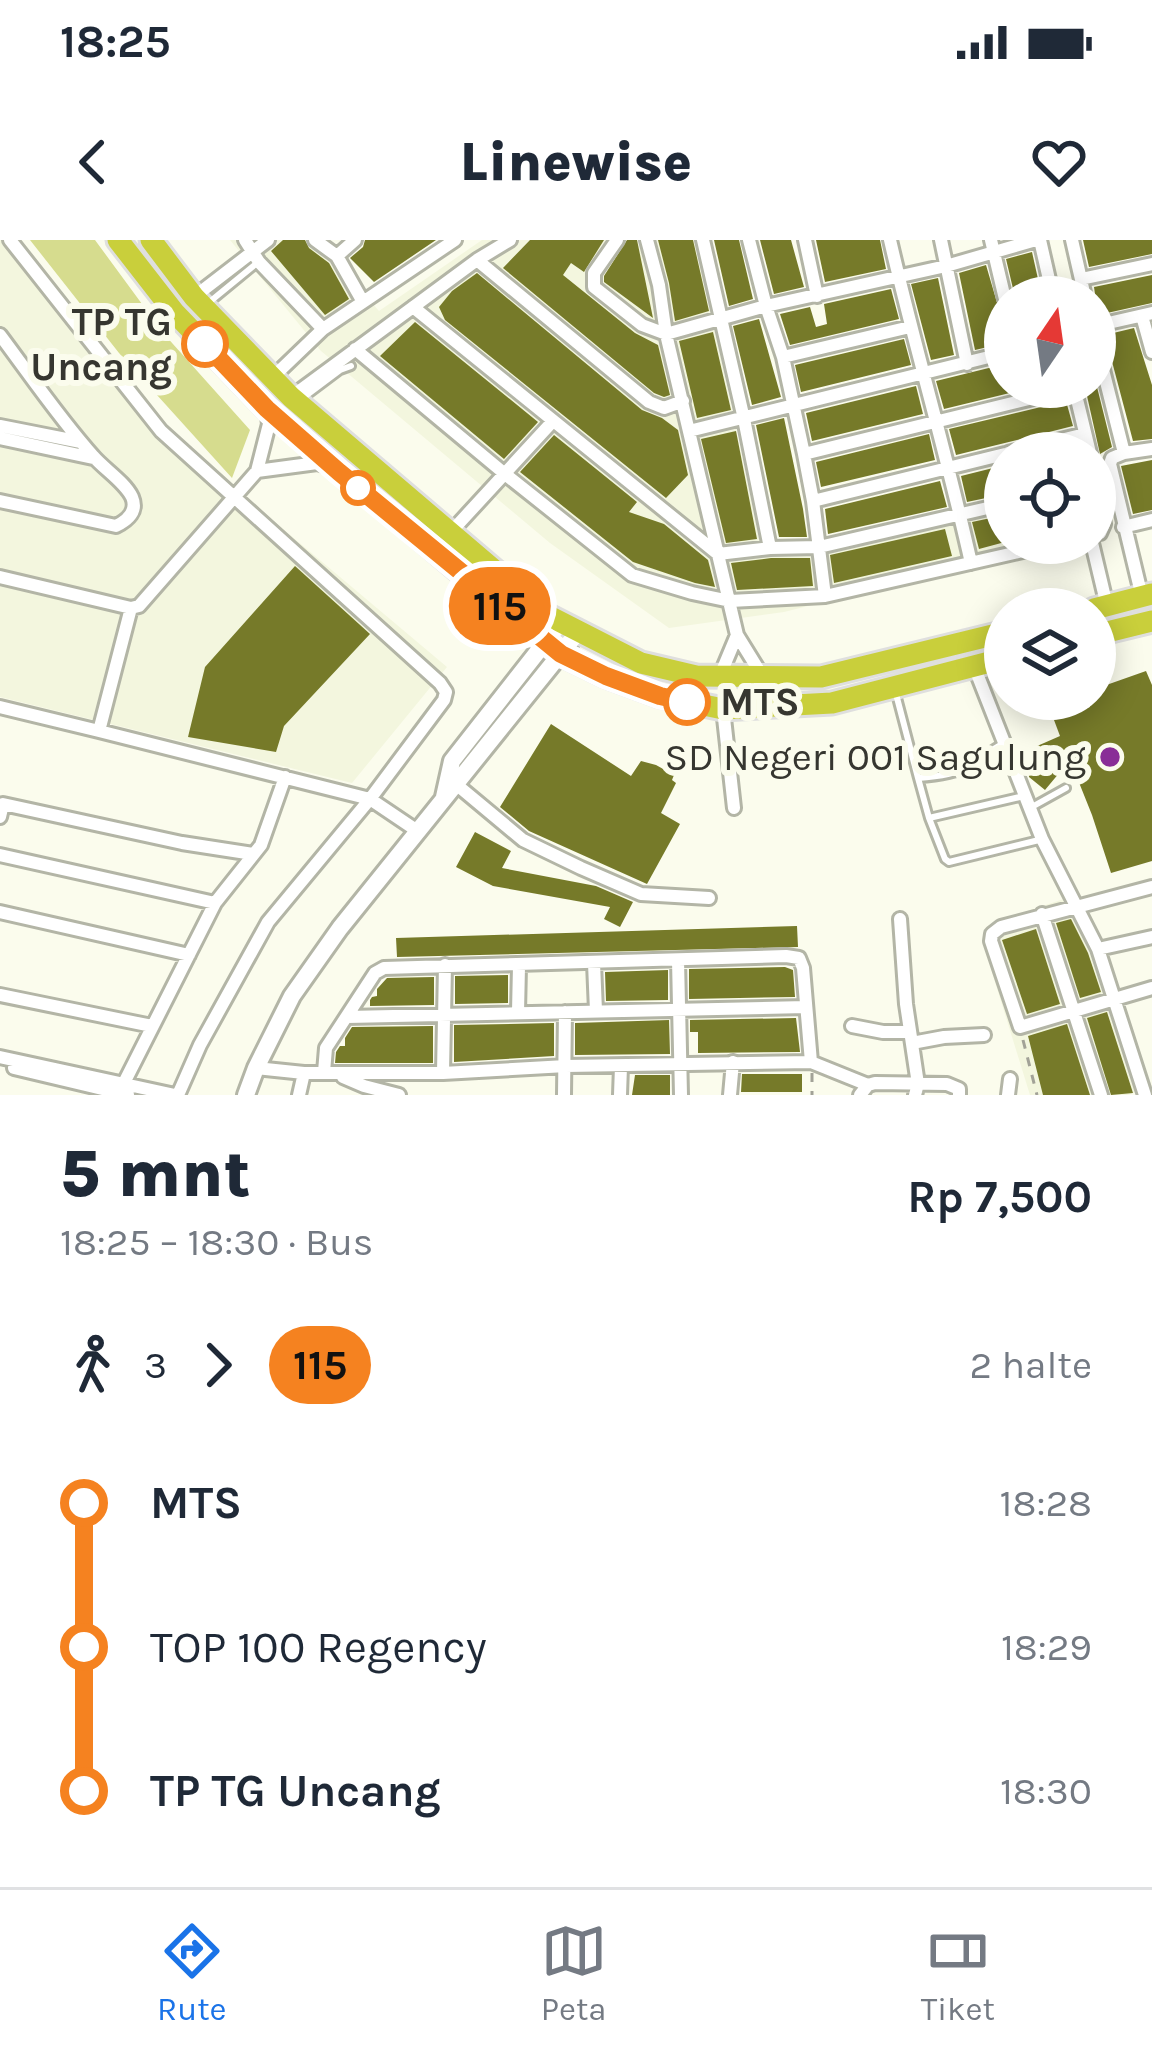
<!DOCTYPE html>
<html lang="id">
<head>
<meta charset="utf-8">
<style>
  :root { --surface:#fff; --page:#f2f2f3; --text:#1f2937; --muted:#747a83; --line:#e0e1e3; --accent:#1a73e8 }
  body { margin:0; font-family:Karla,sans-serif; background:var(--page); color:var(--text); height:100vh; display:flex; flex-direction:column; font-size:45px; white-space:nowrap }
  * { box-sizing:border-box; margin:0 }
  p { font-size:39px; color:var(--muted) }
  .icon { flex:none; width:66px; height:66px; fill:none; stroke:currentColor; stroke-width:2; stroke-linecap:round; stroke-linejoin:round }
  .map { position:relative; height:855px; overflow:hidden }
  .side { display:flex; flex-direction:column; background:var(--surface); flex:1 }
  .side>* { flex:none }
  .badge { padding:0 24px; border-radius:39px; font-size:42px; line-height:78px }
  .needle { width:78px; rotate:13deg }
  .fabs { position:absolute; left:984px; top:36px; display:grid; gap:24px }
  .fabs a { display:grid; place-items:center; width:132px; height:132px; border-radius:50%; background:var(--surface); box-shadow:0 6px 30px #0003; font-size:60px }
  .map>.badge { position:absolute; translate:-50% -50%; box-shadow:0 0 0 6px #fff }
  .legs { display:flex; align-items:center; gap:18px; height:132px; padding:0 60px; font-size:39px }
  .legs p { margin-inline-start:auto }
  .overview { display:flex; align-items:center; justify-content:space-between; height:204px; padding:0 60px }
  h1 { font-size:66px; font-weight:800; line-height:90px }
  ul { padding:0 60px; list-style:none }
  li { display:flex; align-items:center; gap:42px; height:144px; font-size:45px }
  li i { display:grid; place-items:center; width:18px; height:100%; margin:0 15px; background:currentColor }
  li i::after { content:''; width:30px; height:30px; margin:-15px; border:9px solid; border-radius:50%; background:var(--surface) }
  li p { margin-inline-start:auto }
  li:first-child i { background:linear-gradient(#0000 50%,currentColor 0) }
  li:last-child i { background:linear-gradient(currentColor 50%,#0000 0) }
  .status { display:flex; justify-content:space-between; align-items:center; height:84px; padding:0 60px; background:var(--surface); direction:ltr }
  .status svg { height:33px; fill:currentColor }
  header { display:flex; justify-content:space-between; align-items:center; height:156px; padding:0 60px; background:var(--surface); font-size:54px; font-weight:800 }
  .menu { display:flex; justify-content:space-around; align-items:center; height:168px; border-top:3px solid var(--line); background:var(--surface); font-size:33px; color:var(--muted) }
  .menu a { display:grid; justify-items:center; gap:6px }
  .menu .selected { color:var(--accent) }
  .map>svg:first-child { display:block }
</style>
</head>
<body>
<div class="status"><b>18:25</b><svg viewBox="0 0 49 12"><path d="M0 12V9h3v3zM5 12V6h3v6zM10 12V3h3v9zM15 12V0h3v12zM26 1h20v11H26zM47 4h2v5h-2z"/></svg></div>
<header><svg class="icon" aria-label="back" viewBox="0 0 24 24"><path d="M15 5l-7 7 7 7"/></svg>Linewise<svg class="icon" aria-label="heart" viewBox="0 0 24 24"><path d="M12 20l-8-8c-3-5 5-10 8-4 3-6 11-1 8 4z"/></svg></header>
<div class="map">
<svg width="1152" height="855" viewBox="0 0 1152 855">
  <rect width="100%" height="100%" fill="#fbfced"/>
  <path fill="#f3f6de" d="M0,0h21l147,186 90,82 189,159 -95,116 -352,-86z
    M230,0h87l62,71 103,-71h214l67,316 67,-7 175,-39v33h54l-275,69 -115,16 -119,-85 -229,-192z
    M1079,654l73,193 -25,8h-97l-39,-126 -6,-38 12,-10z"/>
  <path fill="#d6dc8e" d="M30,0h65l69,94 86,96 -18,48 -113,-125z"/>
  <path fill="#767a29" d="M283,0h22l4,8 20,15 20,36 -24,16 -54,-64z
    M365,0h71l-62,42 -24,-24 13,-11z
    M530,0h74l-20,32 -13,-9 -8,12 72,58 23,12 12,50 -6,2 -10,-4 -151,-125z
    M627,0h10l16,78 -49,-36v-6z
    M658,0h35l16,71 -34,10 -6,-38z
    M714,0h25l14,59 -24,7z
    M760,0h31l13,47 -30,7z
    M816,0h64l6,29 -61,13z
    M1083,0h69v14l-63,13z
    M1032,12l10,45h-27l-9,-38z
    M986,25l19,65v13l-30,7 -16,-77z
    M477,33l165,137 20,8 16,12 10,45 -22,23 -221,-178 -6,-13 13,-16z
    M1152,35v28l-54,12 -4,-28z
    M938,38l16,77 -23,5 -20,-76z
    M891,49l8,30 -109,26 -10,-31 30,-7 6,20 11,-3 -3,-20z
    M759,79l22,78 -29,8 -19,-79z
    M415,82l123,100 -34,37 -124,-103z
    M1134,88l18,57v54l-19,2 -28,-106z
    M713,92l18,78 -34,8 -18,-77z
    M904,99l7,26 -110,27 -6,-27z
    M1005,124v23l21,2 -82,20 -8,-28z
    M916,146l7,28 -111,27 -6,-28z
    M1085,147h12l15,60 -12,7z
    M1066,161l7,25 -117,29 -7,-26z
    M784,178l19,91 4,28h-28l-23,-112z
    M736,191l21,108 -31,4 -25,-104z
    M929,194l6,26 -114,27 -5,-25z
    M554,195l83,67 -8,10 35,12 44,36 7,27 -20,-4 -62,-21 -113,-90z
    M1152,220v50l-19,4 -12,-48z
    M1005,225v29l-38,8 -6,-26z
    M940,241l7,26 -119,27 -3,-25z
    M1005,275v27l-26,7 -7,-27z
    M945,289l7,27 -118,27 -4,-28z
    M771,318h39l3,28 -76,4 -6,-27z
    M295,326l75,68 -86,92 -8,26 -88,-15 17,-70z
    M1146,431l6,14v176l-41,12 -19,-58 -22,-55 -25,30 -16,-13 -1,-27 32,-14 -6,-16 36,-13 -3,-8h8v-10z
    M551,484l80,52 10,-15 15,4 18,10 -2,5 4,3 -15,30 19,11 -33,60 -118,-53 -29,-24z
    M475,592l36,19 -9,17 94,18 37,16 -13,25 -16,-8 6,-12 -117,-21 -37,-19z
    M1071,679l17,34 13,39 -21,6 -24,-75z
    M797,686l1,21 -401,10 -1,-19z
    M1036,689l24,75 -33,10 -25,-74z
    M785,727l8,3 2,27 -106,2v-30z
    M668,730v30l-62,1 -1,-29z
    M508,735v28l-53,1v-28z
    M434,737v28l-64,1v-6l2,-3 5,-1v-7l10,-11z
    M1107,772l26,81 -22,2 -24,-77z
    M796,778l4,34 -102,1v-21h-8v-12z
    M669,780l1,34 -95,1v-32z
    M554,783v33l-100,6v-37z
    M1067,784l23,71h-47l-15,-59z
    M433,786v37h-98l1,-11 4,-6h5v-8l7,-11z
    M742,834h60v18h-61z
    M635,835h35v20h-38z"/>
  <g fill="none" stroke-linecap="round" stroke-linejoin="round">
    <g stroke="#b3b5a6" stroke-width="12">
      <path id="lane" d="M207,64l50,-41
        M300,160l40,-30 11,-4
        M896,454l22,84
        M1005,503c-17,7 -21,16 -35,23 -15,9 -35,11 -52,12l11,40 16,41 4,3 90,-22
        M1030,568l36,-20
        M929,578l95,-22"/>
    </g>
    <g stroke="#b3b5a6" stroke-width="18">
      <path id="street" d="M10,0l151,191 279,252 6,9 -2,8 -74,99 -102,123 -68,123 -22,50
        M245,0l14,22 64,67 132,-89
        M315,0l22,16 26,46
        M617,0l-23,33v14l48,38 24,9 100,-28 180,-40 90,-26
        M647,0l12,45 7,49 71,301 26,42
        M703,0l41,179 26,129
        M749,0l17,66 17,51 21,97 9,47 12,95
        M805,0l12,56
        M890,0c25,108 57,215 81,323
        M941,0l26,124
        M991,0l14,59
        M1040,0l13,57
        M1072,0l13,57
        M337,16l18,-16
        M477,20l172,142 15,6 19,-7
        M1081,39l71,-15
        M194,57l74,-57
        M413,67l305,247 52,-6 49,-1 186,-43
        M1142,76l10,36
        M1095,86l57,-13
        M0,95c30,40 59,83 93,121 11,13 32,26 39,41 6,14 -4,23 -16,29l-116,-25
        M1095,98l29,115
        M355,109l150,125 127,101 60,18 38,8 95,-5 233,-53
        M783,117l127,-30
        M272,138l51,-49
        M1074,147l16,66
        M291,157l186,-137 33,-20
        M267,169l2,15 -12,47 60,-8 10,3
        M0,186l81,16
        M689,191l316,-78
        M0,198l93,20
        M1008,213l77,-19
        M804,214l270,-66
        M1095,234l9,50 -4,9 -5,1
        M813,261l192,-47
        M1123,287l29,-7
        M451,292l102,-111
        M1092,303l15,63
        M0,337l131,31 8,-2 118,-135
        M1142,357l-32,-133 2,-6 12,-5 28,-4
        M131,368l-32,123 271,68 49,33
        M974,426l68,173 56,110 47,146
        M719,438l18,-43
        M0,467l99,24
        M723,469l11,99
        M457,545l66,55 58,28 60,26 68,4
        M0,577l3,-13 179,39 71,11
        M0,615l215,48
        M1152,647l-151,40 -9,7 -1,7 29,86 132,-39
        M0,672l189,43
        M1042,674l59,181
        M900,679l6,85 12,80 -3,11
        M1098,709l54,-12
        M678,720l3,135
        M594,723l2,48
        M0,755l152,31
        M518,772l1,-46
        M347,777l459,-10
        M852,786l31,6h27
        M912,803l32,-6 40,-2
        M0,817l175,38
        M14,828l114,27
        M256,828l48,5h139l123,-7 245,-4 57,23
        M324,832l2,-24 49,-75 9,-5 402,-12 13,2 4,10 8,94
        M443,833l2,-108
        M343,837l21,9 35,9
        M121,855l3,-12 91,-180 46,-58 24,-68
        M299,855l5,-22
        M564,855l1,-83
        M620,855l1,-29
        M730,855l3,-33
        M860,855l8,-10 7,-2 72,1 12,5v6
        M1008,855l2,-16"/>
    </g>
    <g stroke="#b3b5a6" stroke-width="22">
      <path id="secondary" d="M444,557l8,-36 109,-139
        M246,855l10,-27 36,-72 48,-68 238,-296"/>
    </g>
    <g stroke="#dfdfde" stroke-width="27">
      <path id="highway" d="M118,0l56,72 93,97 262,221 32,24 45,22 54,20 63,13 109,-6 173,-45
        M151,0l43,57 97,100 256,218 94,48 55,13 125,1 184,-45
        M1094,369l58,-15
        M1095,395l57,-14"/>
    </g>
    <path stroke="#a2a297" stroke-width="3" stroke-dasharray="9 9" stroke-linecap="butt" d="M1023,800l14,55
      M812,833v22"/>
    <use href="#lane" stroke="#fff" stroke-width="6"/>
    <use href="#street" stroke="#fff" stroke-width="12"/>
    <use href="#secondary" stroke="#fff" stroke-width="16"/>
    <use href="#highway" stroke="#c9cf3b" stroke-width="21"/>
  </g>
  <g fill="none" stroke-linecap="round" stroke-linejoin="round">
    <g stroke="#fff" stroke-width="27">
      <path id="line-1" d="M205,104l62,65 72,63 222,182 45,22 54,20 27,6"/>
    </g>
    <use href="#line-1" stroke="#f58220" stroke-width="18"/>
  </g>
  <g fill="#fff" stroke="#f58220" stroke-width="6">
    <circle cx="205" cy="104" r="21"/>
    <circle cx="358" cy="248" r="15"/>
    <circle cx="687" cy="462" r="21"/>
  </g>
  <circle fill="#892d97" stroke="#fbfced" stroke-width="4.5" cx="1110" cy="517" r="12"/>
  <g text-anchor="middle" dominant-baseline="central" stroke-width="12" stroke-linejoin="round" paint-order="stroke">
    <g font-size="39" font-weight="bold" fill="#363630" stroke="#fbfced" text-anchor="end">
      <text x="172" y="82">TP TG<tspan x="172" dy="45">Uncang</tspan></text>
      <text x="720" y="462" text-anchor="start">MTS</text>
    </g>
    <g font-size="39" fill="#363630" stroke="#fbfced" text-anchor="end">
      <text x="1086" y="517">SD Negeri 001 Sagulung</text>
    </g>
  </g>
</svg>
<div class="fabs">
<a><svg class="needle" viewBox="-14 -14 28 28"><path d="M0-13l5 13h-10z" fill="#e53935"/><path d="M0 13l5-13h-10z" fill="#747a83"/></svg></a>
<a><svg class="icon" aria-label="locate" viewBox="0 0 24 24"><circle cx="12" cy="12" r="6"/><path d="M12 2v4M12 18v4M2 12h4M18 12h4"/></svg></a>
<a><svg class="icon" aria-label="layers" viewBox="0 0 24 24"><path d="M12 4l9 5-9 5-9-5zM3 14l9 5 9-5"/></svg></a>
</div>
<b class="badge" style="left:500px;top:366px;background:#f58220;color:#111">115</b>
</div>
<section class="side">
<div class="overview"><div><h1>5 mnt</h1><p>18:25 – 18:30 · Bus</p></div><b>Rp 7,500</b></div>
<div class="legs"><svg class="icon" aria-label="walk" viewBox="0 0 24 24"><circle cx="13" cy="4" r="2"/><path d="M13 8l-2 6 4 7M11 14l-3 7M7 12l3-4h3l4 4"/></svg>3<svg class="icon" aria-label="forward" viewBox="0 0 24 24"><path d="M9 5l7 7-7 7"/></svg><b class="badge" style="background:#f58220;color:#111">115</b><p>2 halte</p></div>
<ul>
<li><i style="color:#f58220"></i><b>MTS</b><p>18:28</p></li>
<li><i style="color:#f58220"></i><span>TOP 100 Regency</span><p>18:29</p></li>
<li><i style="color:#f58220"></i><b>TP TG Uncang</b><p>18:30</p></li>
</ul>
</section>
<nav class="menu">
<a class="selected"><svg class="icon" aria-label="directions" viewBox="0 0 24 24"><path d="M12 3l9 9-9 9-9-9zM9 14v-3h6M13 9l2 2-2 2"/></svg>Rute</a>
<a><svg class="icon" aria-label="map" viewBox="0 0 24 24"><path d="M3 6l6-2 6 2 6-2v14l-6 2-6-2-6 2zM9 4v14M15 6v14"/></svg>Peta</a>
<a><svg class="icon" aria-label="tickets" viewBox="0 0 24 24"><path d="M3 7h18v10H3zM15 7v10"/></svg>Tiket</a>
</nav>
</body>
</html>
